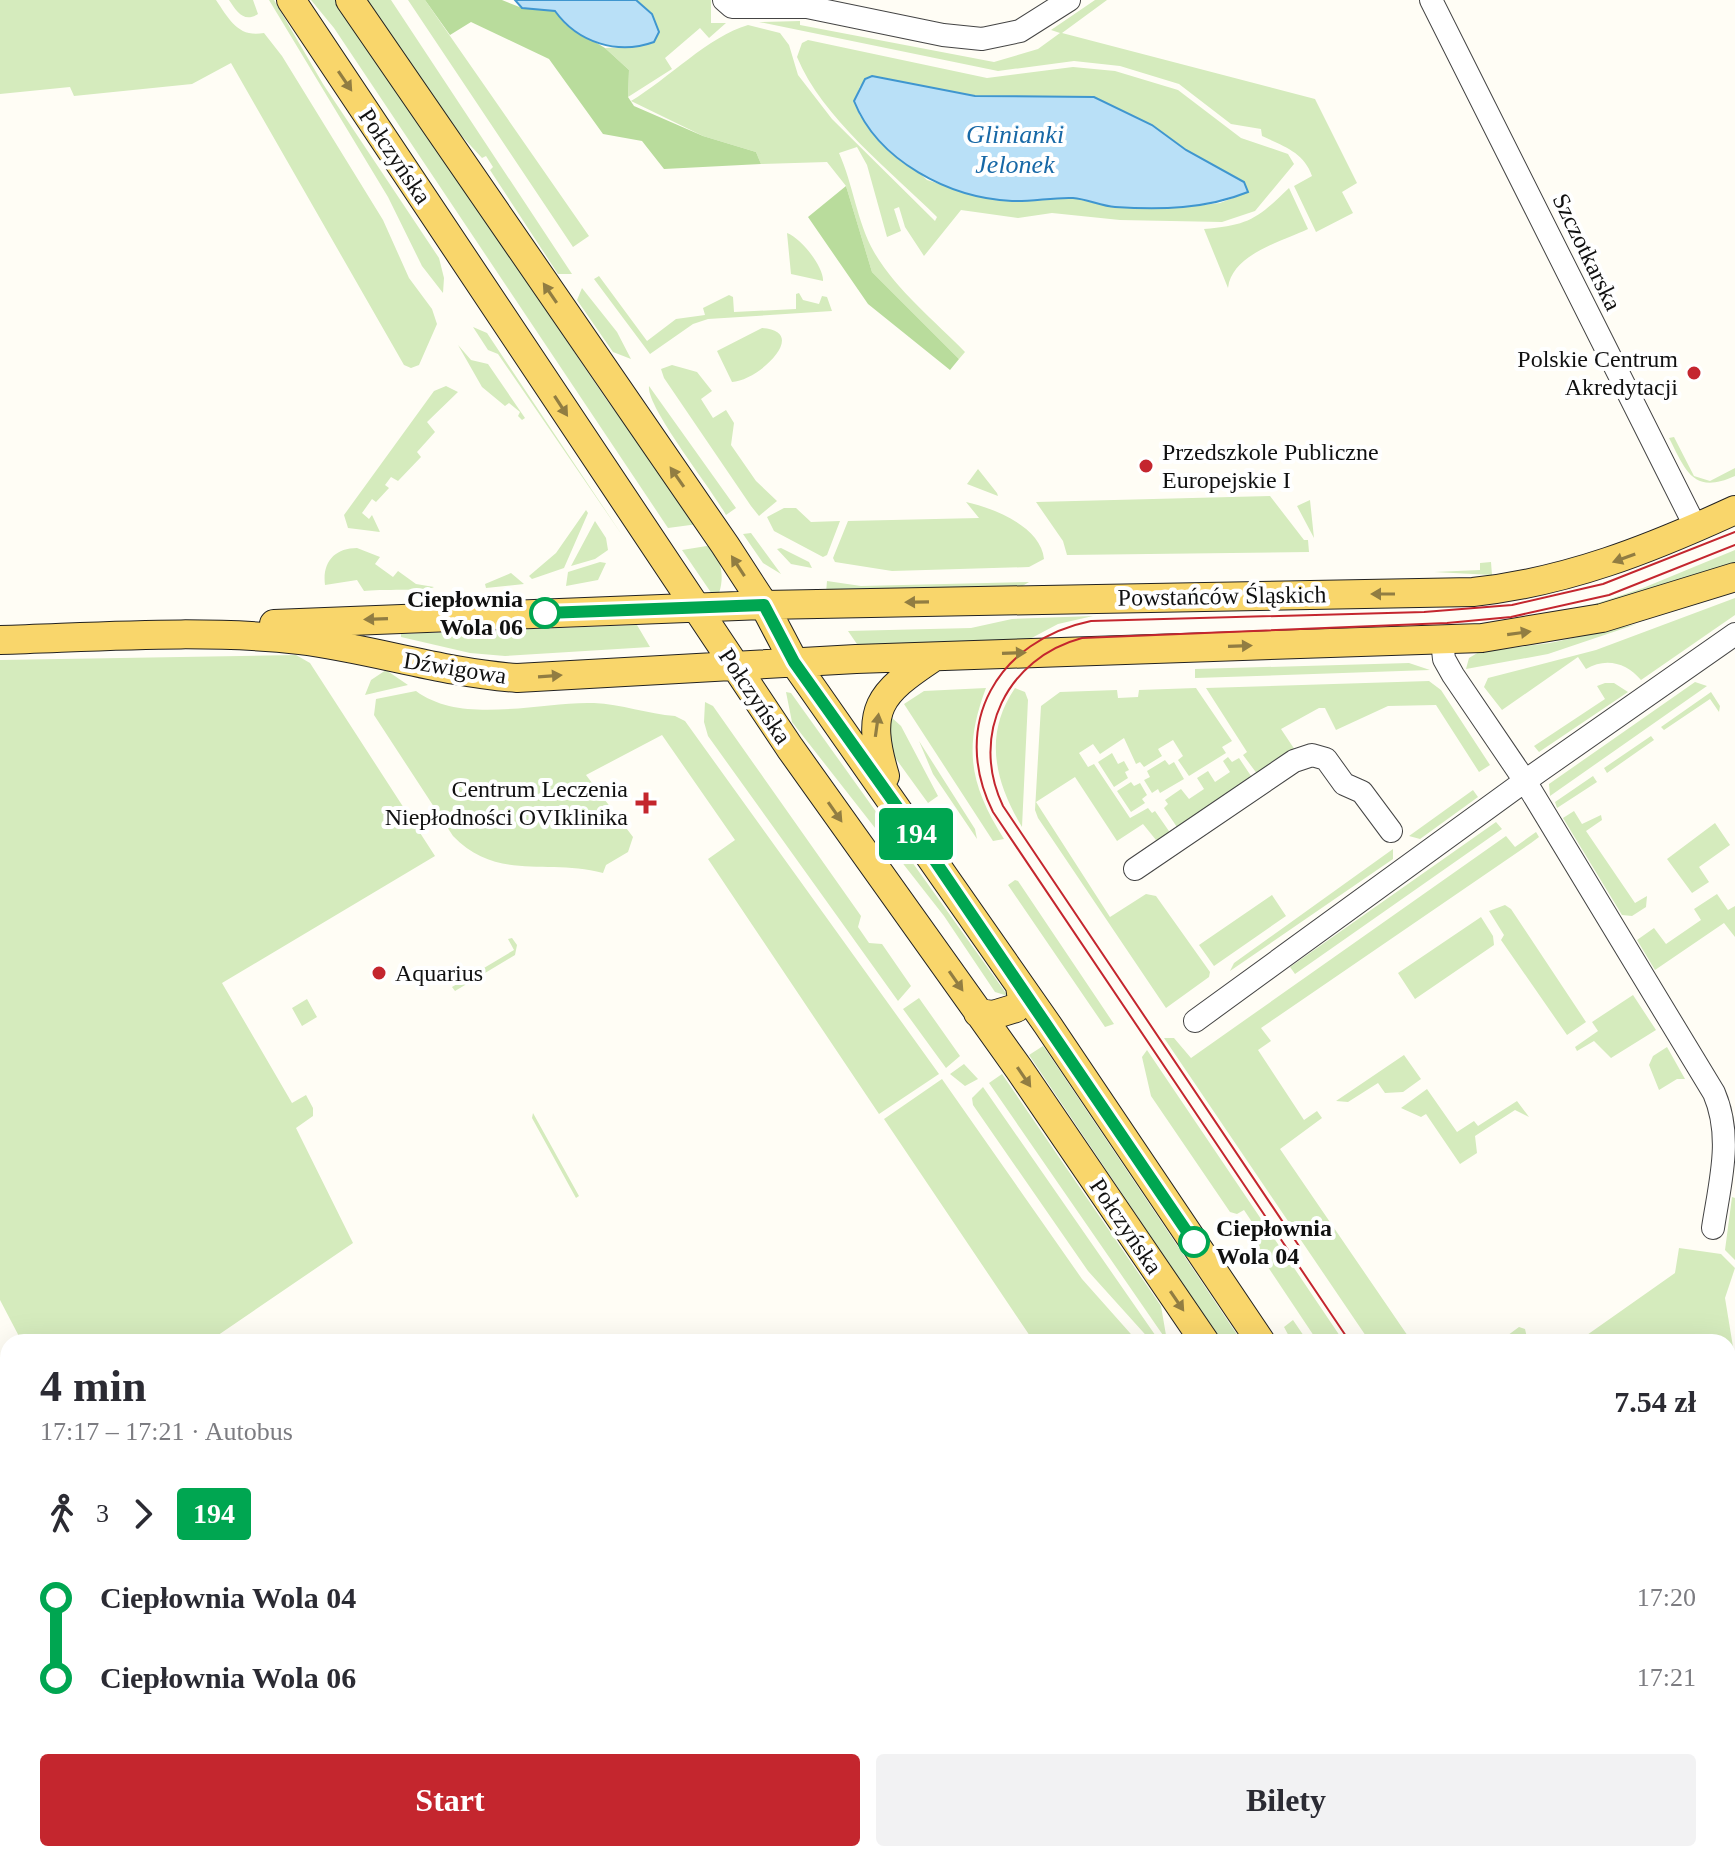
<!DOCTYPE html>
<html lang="pl">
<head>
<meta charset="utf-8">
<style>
  :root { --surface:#fff; --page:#f2f2f3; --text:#2b2b33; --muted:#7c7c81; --accent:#c4262e }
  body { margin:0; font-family:Georgia,serif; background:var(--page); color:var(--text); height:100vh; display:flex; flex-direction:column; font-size:30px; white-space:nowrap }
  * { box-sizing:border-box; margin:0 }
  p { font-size:26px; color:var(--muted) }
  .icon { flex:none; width:44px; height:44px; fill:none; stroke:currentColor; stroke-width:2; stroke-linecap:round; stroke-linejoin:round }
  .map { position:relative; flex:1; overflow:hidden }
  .sheet { position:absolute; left:0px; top:1334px; width:1736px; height:528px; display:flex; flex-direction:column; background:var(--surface); border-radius:24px 24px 0 0; box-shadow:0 8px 32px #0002 }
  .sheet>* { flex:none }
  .badge { padding:0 16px; border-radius:6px; font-size:28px; line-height:52px }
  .map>.badge { position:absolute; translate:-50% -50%; box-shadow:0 0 0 4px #fff }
  .legs { display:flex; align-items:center; gap:12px; height:88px; padding:0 40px; font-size:26px }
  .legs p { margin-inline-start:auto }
  .head { display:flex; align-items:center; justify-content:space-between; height:136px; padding:0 40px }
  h1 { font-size:44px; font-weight:600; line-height:60px }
  .cta { display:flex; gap:16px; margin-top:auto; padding:16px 40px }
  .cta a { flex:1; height:92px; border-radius:8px; background:var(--accent); color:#fff; font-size:32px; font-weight:600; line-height:92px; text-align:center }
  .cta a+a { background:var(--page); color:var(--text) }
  ul { padding:0 40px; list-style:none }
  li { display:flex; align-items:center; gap:28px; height:80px; font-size:30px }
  li i { display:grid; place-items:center; width:12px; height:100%; margin:0 10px; background:currentColor }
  li i::after { content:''; width:20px; height:20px; margin:-10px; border:6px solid; border-radius:50%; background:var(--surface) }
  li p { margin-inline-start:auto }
  li:first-child i { background:linear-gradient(#0000 50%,currentColor 0) }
  li:last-child i { background:linear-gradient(currentColor 50%,#0000 0) }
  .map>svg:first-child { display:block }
</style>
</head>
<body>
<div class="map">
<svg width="1735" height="1862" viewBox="0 0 1735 1862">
  <rect width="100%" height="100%" fill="#fffdf5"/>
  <path fill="#d5ebbd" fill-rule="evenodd" d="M0,0h216c13,19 22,38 48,33l18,23 101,164 26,58 23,31 5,15 -18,41 -8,3 -7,-3 -173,-302 -39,21 -118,12 -4,-9 -70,7z
    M229,0h24l5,14c-14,9 -21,-2 -29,-14z
    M269,0h5l49,84 116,174 5,20 -1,15 -21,-27 -34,-69z
    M311,0h25l270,399 92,125 -30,4 -334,-500z
    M365,0h26l181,274h-14l-68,-104 3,-3 -7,-11 -4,2 -33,-36z
    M408,0h17l164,236 -16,11z
    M636,0h75v23h15l-17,15 -9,-10 -35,30 7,11 -44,28 1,-27 -24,-22 37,-2 10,-32z
    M1095,0h12l-45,33 253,66 42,84 -15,9 11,21 -37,19 -22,-46 18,-10c-8,-24 -29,-30 -50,-40l-1,-7 -30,-5 -52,-40 -59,-18 -46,-5 -76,10 -239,-49 41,-1v4l194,37 44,-13 22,-16 -9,-3z
    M748,25l32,8 9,12 9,30 34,44 103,102 2,-4c-46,-46 -115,-99 -140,-160l5,-14 6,-3 179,38 86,-11 42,4 63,19 63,48 47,16 6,10 -39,47 -33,11 -102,-2 -68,-7 -34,5 -57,-8 -37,46 -19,-29 -6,-20 -5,2 7,22 -14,6 -20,-72 -10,-18 -18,6c14,31 18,69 35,99 22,38 60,68 91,100l-6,7 -87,-87 -26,-86 -19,-24 -66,2 -5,-12 -53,-16 -72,-35c37,-22 78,-65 117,-76zM872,76l103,20 119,1 58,28 34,25 58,32 4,10 -28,11 -43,5 -65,-1 -38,-9 -64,3 -44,-9 -39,-12 -67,-64 -6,-15 6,-15z
    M1289,188l19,41c-27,13 -76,25 -80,59l-24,-59c45,-4 53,-10 85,-41z
    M787,233c14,5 37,34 36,48l-32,-7z
    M599,276l48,65 29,-22 29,-4 -2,-7 26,-13 4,2 1,15 62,-3v-15l3,-1 4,7 16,4 3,-8 5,1 5,14 -124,8 -15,5 -43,30 -56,-75z
    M582,288l35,44 14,27 -18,-7 -36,-52z
    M473,327l14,6 137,205 -126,-184 -10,-4z
    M762,328c48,3 -2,52 -30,54l-15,-31z
    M458,345l13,15 17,4 37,54 -3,2 -4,-4 2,-4 -11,-9 -4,3 -23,-19z
    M672,365l25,7 15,19 -11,8 12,19 13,-8 8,13 -3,22 25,36 21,20 -18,15 -8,-10 -87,-128 -3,-9z
    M446,386l12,6 -31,30 8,10 -18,20 4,5 -23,24 -7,-4 -6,8 4,3 -13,14 -4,-3 -10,14 7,6 3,-4 8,17 -32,-4 -4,-13 90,-124z
    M649,386l87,122 -10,7c-14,-26 -80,-108 -77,-129z
    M1674,437l20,39 16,5 25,-13v8c-42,19 -49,-5 -66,-38z
    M978,469l19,24 1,3 -31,-12z
    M1270,496l34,44h4l1,12 -242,3 -4,-14 -27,-39z
    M1310,500l4,38 -17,-32z
    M966,502c28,6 75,25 78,57l-15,8 -137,4 -57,-9 -2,-4 15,-37 131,-3z
    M784,508h12l15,14 29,-1 -13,34 -4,2 -49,-26 -7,-14z
    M586,510l2,3 -24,55 -32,11 -3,-3 27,-23z
    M595,521l11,17 2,12 -13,9 -24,7z
    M751,533l30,41 -18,-11 -20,-29z
    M713,545c7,15 12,31 6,48l-7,1 -30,-44z
    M357,548l23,9 -5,7 18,13 5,-6 18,13 18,3c-6,4 -56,2 -70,4l-7,-11 -32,5c-3,-23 10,-37 32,-37z
    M781,548l28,14 3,6 -21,-4 -14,-15z
    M1735,550v15l-112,37 -46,8 66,-22z
    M600,562l6,1 -8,17 -32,6 2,-14z
    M1491,562l1,13 -58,-3 46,-2v-7z
    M511,573l13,11 -38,4 -1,-4z
    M827,581l34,5 168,-4 -10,6 -193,5z
    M1735,598v17l-94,65c-14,-17 -35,-23 -55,-11l-8,-12 -76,53 -18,-23 4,-9 108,-28z
    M1093,616l-35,8 -34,18 -165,5 -11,-16 123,-3 41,-9z
    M1637,624l-89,30 -82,15 3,-11 10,-6 71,-9z
    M637,625l13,22 -145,9 -35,-3 -69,-16v-3z
    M296,655l14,8 125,193 -213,127 70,120 14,-8 7,13v8l-17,12 57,115 -145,99h-186l-22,-42v-640z
    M1409,663l21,7 -235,8v-9z
    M386,670l22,15 -43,10 6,-15z
    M1429,681l12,9 49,75 -11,7 -43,-67 -48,1 -52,24 -11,-22h-6l-38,21 14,21 -37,25 -15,-20 4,-3 -41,-64z
    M1695,682l12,4 -157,110 -1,-12z
    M1605,683h9l14,9 -89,60 -5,-6 71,-47 -8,-13z
    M986,688c-23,61 -16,97 18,151l-11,2 -89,-137 20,-13z
    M1015,688l10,4 3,8 -6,127c-27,-45 -39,-92 -7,-139z
    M1196,688l36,53 -10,6 4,6 -37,23 -11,-16 5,-4 -10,-16 -15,9 4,7 -18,11 -4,-5 -4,2 -12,-26 -24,16 -7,-10 -14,9 9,14 6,-3 36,54 18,-10 4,5 3,-2 16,23 -15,6 -13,-16 -26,17 -42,-64 -39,25 74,115 36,-23 10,2 54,76 -1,5 -43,31 -128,-190 -3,-8 6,-104 19,-14 57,-2 1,8 20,-1 1,-7z
    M416,691c47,35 125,10 178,12 27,1 54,11 81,13l10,5 254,353 -60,40 -171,-255 27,-19 -73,-105 -76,40 47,62 -5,15 -22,13 -3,8c-55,-15 -106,9 -150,-37l-79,-121 2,-16z
    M786,692l5,1 217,303 -13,-4 -51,-76 -152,-194z
    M1711,692l9,14 -1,6 -9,-13 -46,31 -3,-3z
    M705,702l8,4 148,210 -3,11 11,16 13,1 29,42 -13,15 -190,-265 -4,-14z
    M890,716l11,10 37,70 -10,7 -37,-51z
    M1651,736l3,4 -47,33 -3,-5z
    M919,741l56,88 2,10 -44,-65z
    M1112,753l6,11 6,-3 5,9 -4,2 3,6 -14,9 -16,-25z
    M1228,757l4,5 7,-4 14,21 -74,51 -15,-22 4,-4 -3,-4 16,-11 8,10 15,-10 -7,-11 11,-7 7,11 15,-10 -7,-11z
    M1165,760l4,5 5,-3 10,17 -24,14 -2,-4 -6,4 -8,-13 6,-3 -3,-6z
    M1593,776l4,6 -40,26 -2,-6z
    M1131,782l3,4 6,-3 7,12 -5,4 3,4 -14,9 -14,-21z
    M1473,790l5,7 -58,42 -11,-3z
    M1574,811l8,13 19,-9 1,5 -16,11 49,72 12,-7 -1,11 -14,9 -10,-1 -59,-97z
    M1496,822l6,7 -207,145 -5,-7z
    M1715,823l15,22 -31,22 10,15 -17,11 -25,-34z
    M1536,832l3,5 -8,6 -270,185 10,13 -13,9 46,70 13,-9 5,7 -42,31 132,193h-42l-206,-304h10l17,20 315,-222 9,11z
    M1393,849v10l-163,112 4,-8z
    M1015,880l3,1 96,143 -9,3 -97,-142z
    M1717,894l11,16 7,-4v31l-11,-14 -69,47 -18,-30 17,-12 12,16 35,-24 -7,-11z
    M1272,895l14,21 -72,50 -15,-21z
    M1505,905l6,4 75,113 -19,13 -66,-95 3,-5 -15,-24z
    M1481,917l12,19 1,9 -79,54 -17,-26z
    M512,938l5,7 -2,10 -60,36 -3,-4 62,-37 -6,-11z
    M1633,995l23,35 -45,28 -17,-17 -17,10 -2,-4 23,-16 -6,-9z
    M919,998l41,58 -14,12 -43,-59z
    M307,999l10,18 -15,9 -10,-18z
    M1043,1046l5,7 194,289h-20l-193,-287z
    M1667,1047l18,32h-8l-18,11 -10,-25 4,-9z
    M1147,1050l197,292h-26l-68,-102v-7l6,-5 -12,-18 -7,4 -7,-2 -79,-116 -9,-39z
    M1404,1055l17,24 -18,13 -18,1 -7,-10 -30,19 -12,-1z
    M964,1064l14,15 -13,7 -15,-12z
    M1002,1074l159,232 6,35 -178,-258z
    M942,1079l140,200 56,63h-104l-150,-223z
    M983,1087l177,255h-8l-64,-71 -115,-166 -1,-7z
    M1427,1089l30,43 17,-11 4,5 39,-25 12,16 -14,-7 -40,26 2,17 -17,11 -34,-50 -5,3 -20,-9z
    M533,1113l46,83 -3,2 -44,-80z
    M1732,1197l3,1v62l-10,-10z
    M1679,1248l42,6 14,14 -10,30 10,61v45l-7,5v-67h-151l98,-69z
    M1293,1320l15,22h-16l-8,-15z
    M1519,1327l6,2 3,13 -28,-1z
    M0,1455l8,13v83l-8,-9z
    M0,1571l8,9v117l-8,-14z
    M1728,1819l7,10v33l-8,-8z
    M99,1854h223l10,8h-229z
    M1381,1854h84l5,8h-84z
    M1477,1854h35l6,8h-36z"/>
  <path fill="#b9dc9c" d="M425,0h77l20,8 33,3 10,13 40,24 24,22 -1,27 6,9 69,30 53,16 5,12 -97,5 -22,-28 -39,-7 -54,-75 -78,-37 -21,13z
    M846,186l26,86 87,87 -9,11 -82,-66 -60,-87z
    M527,1854h51l5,8h-68z"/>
  <path fill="#b9e0f7" stroke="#3f96cf" stroke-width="2" d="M515,0h121l16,14 7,18 -5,10c-36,13 -76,1 -99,-31l-33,-3z
    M872,76l103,20 119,1 58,28 34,25 58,32 4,10c-42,17 -87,18 -133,15 -14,-1 -28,-8 -42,-9 -20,-1 -41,4 -61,3 -63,-3 -134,-40 -158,-100l11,-22z"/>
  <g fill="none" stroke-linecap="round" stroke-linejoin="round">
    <g stroke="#444" stroke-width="24">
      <path id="minor" d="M724,0l8,7h75l136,28 39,4 38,-8 49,-31
        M1431,0l265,528
        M1442,641l2,18 9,16 72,106 189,312c19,44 6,89 -1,135
        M1135,869l159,-108 18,-6 14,4 18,25 18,8 29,39
        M1195,1021l330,-240 210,-147"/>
    </g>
    <g stroke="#222" stroke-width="30">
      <path id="major" d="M291,0l499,748 229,321 186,273
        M350,0l375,545 39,60 30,57 253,362 214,318
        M274,624l490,-19 709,-13c94,-10 177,-43 262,-82
        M0,640c99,-3 201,-11 300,0 73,9 143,33 217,38l339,-19 626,-21 120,-20 133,-41
        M885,776c-20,-67 -7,-82 49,-119
        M978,1013l15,2 23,-7 6,-8 -2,-14
        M1551,1854l5,8
        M1606,1854l6,8"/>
    </g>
    <use href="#minor" stroke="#fff" stroke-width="22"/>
    <use href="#major" stroke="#f9d66b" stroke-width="28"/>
    <path stroke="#c4262e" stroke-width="2" d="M1299,1246l-296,-440c-34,-71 4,-148 79,-168l365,-15 64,-6 98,-22 126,-50
      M1350,1342l-357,-530c-44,-88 5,-172 98,-191l333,-9 88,-7 91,-21 132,-52
      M1695,1854l5,8"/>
    <g stroke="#c4262e" stroke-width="9">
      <path id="rail" d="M0,1400l8,15
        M0,1428l8,14
        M0,1706l8,13
        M0,1742l8,14
        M0,1761l8,18
        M44,1854l4,8
        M66,1854l5,8
        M87,1854l5,8
        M395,1854l9,8
        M416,1854l9,8"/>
    </g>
    <use href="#rail" stroke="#fff" stroke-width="6" stroke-dasharray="18" stroke-linecap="butt"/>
  </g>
  <defs><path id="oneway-solid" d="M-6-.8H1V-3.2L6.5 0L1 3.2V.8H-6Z" transform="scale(2)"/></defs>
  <g fill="#917d42">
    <use href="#oneway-solid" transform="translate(345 81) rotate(56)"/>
    <use href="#oneway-solid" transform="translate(550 293) rotate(-124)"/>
    <use href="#oneway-solid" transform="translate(561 406) rotate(57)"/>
    <use href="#oneway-solid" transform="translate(677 477) rotate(-125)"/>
    <use href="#oneway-solid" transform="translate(1624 558) rotate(160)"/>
    <use href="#oneway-solid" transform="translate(738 566) rotate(-123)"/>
    <use href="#oneway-solid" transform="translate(1383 594) rotate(180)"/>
    <use href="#oneway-solid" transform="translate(917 602) rotate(179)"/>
    <use href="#oneway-solid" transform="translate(376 619) rotate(178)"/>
    <use href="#oneway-solid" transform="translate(1519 633) rotate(-8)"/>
    <use href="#oneway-solid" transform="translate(1240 646) rotate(-2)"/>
    <use href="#oneway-solid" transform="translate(1014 653) rotate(-2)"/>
    <use href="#oneway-solid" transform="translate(550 676) rotate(-4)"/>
    <use href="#oneway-solid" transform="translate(877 725) rotate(-82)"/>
    <use href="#oneway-solid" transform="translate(835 812) rotate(55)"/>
    <use href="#oneway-solid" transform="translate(956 981) rotate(55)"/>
    <use href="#oneway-solid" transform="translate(1024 1077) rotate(56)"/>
    <use href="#oneway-solid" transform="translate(1177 1301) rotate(56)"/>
  </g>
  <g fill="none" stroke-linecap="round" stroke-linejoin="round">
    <g stroke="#fff" stroke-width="18">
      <path id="line-1" d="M545,613l219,-8 30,57 131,184 269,396"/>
    </g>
    <use href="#line-1" stroke="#00a651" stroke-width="12"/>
  </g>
  <g fill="#c4262e" stroke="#fff" stroke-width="3">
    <circle cx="1694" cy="373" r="8"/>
    <circle cx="1146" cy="466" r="8"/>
    <path d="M642 791h8v8h8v8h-8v8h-8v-8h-8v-8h8z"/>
    <circle cx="379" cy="973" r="8"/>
  </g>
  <g fill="#fff" stroke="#00a651" stroke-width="4">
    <circle cx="545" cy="613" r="14"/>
    <circle cx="1194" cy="1242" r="14"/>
  </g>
  <g text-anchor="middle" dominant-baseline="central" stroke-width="8" stroke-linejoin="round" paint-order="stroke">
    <g font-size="24" fill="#111" stroke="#fff">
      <text transform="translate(395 156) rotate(56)">Połczyńska</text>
      <text transform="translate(1587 252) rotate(64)">Szczotkarska</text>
      <text transform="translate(1222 596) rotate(-1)">Powstańców Śląskich</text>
      <text transform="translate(455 668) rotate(9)">Dźwigowa</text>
      <text transform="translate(755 696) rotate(56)">Połczyńska</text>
      <text transform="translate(1126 1226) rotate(56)">Połczyńska</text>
    </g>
    <g font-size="24" fill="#111" stroke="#fff" text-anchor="end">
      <text x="1678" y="359">Polskie Centrum<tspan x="1678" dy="28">Akredytacji</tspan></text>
      <text x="1162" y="452" text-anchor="start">Przedszkole Publiczne<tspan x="1162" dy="28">Europejskie I</tspan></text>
      <text x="628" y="789">Centrum Leczenia<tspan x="628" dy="28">Niepłodności OVIklinika</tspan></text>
      <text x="395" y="973" text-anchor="start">Aquarius</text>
    </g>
    <g font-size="24" font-weight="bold" fill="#111" stroke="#fff" text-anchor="end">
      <text x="523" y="599">Ciepłownia<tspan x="523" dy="28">Wola 06</tspan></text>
      <text x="1216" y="1228" text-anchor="start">Ciepłownia<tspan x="1216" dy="28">Wola 04</tspan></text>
    </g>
    <g font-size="26" font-style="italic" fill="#1768a6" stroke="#fff">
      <text x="1015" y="134">Glinianki<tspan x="1015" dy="30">Jelonek</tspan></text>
    </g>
  </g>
</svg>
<b class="badge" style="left:916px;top:834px;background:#00a651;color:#fff">194</b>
<section class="sheet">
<div class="head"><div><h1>4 min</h1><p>17:17 – 17:21 · Autobus</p></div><b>7.54 zł</b></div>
<div class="legs"><svg class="icon" aria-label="walk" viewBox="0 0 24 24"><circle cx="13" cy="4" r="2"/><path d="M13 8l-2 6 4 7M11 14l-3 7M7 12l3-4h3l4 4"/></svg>3<svg class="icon" aria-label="forward" viewBox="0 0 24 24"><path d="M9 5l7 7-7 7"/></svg><b class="badge" style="background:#00a651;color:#fff">194</b></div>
<ul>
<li><i style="color:#00a651"></i><b>Ciepłownia Wola 04</b><p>17:20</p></li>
<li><i style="color:#00a651"></i><b>Ciepłownia Wola 06</b><p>17:21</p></li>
</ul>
<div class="cta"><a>Start</a><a>Bilety</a></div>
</section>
</div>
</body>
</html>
